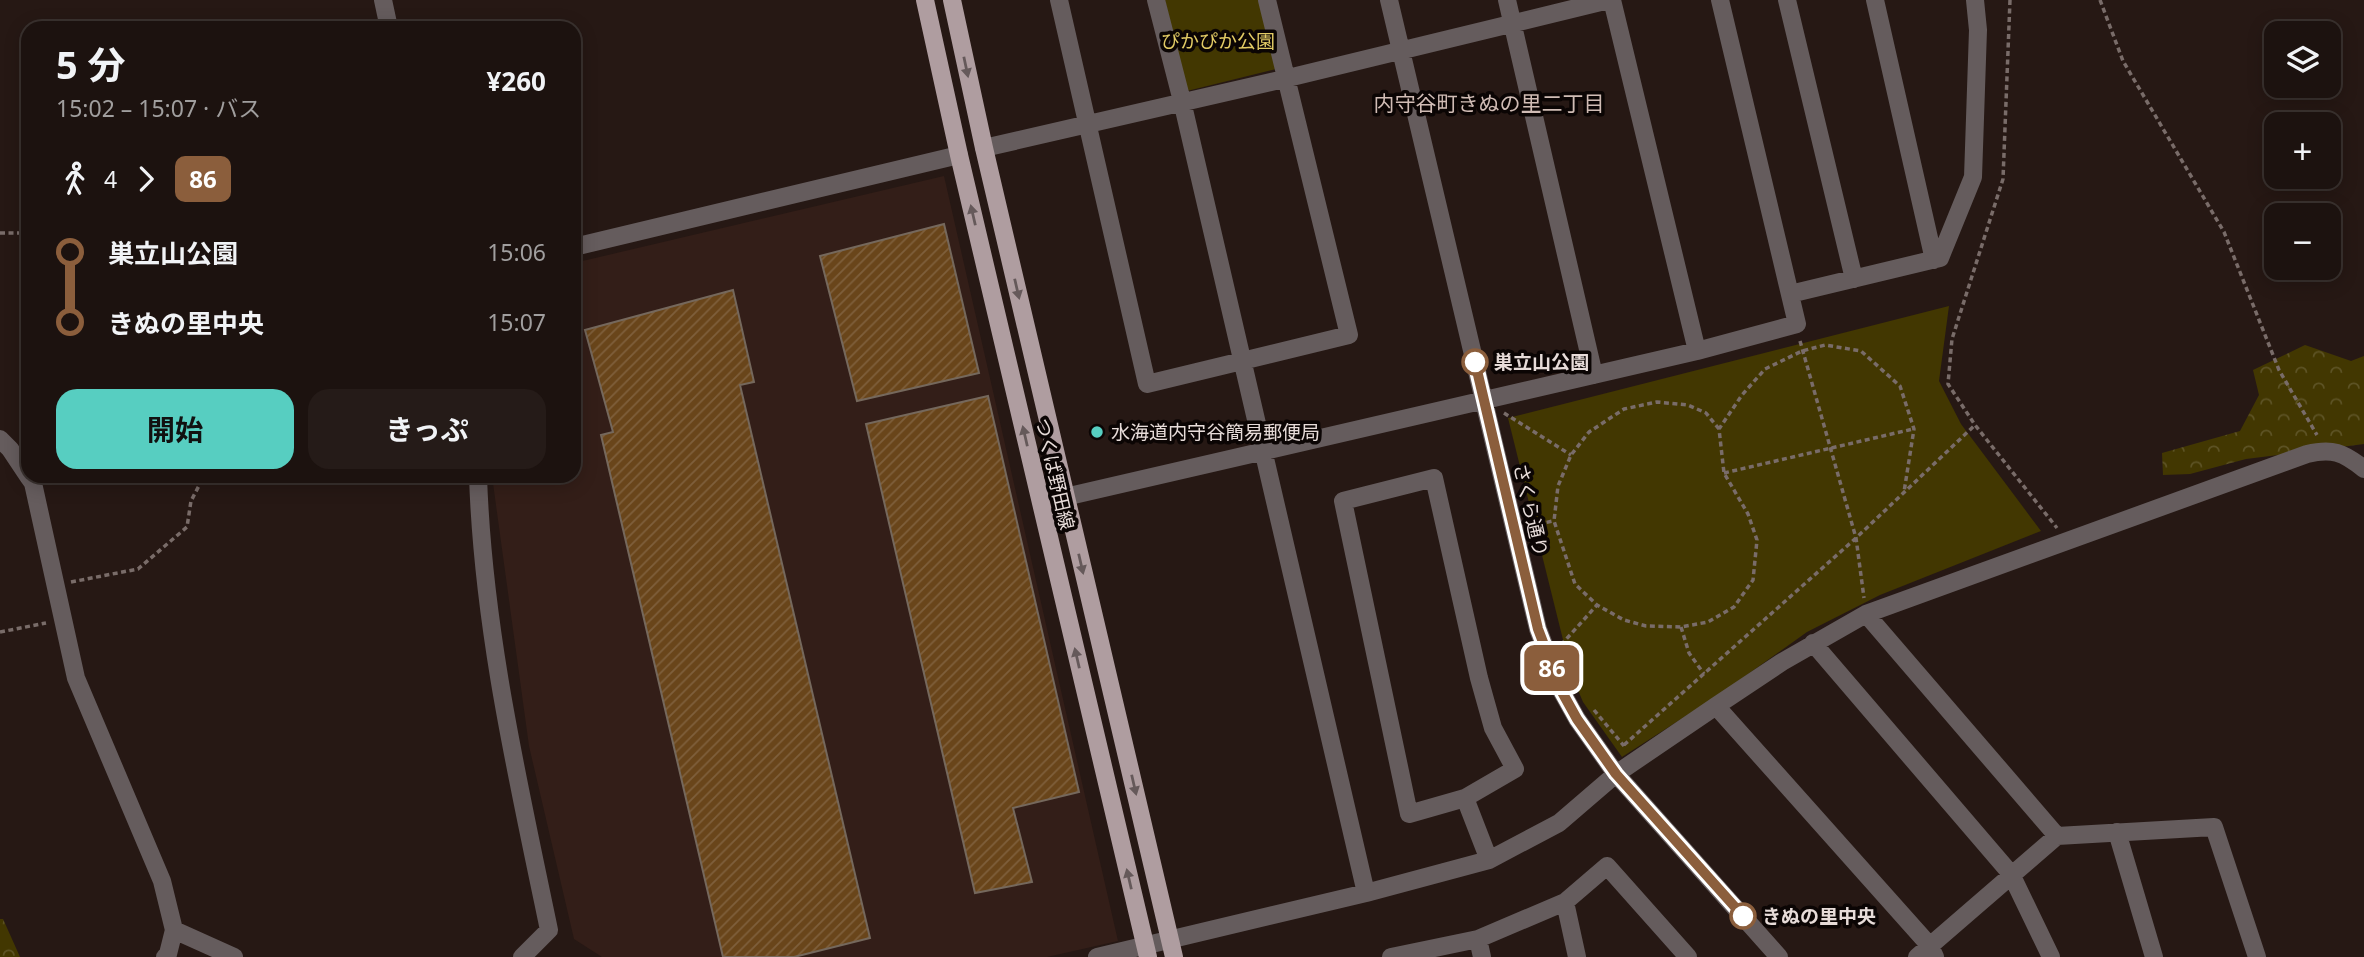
<!DOCTYPE html>
<html lang="ja">
<head>
<meta charset="utf-8">
<style>
  :root { --surface:#1c120f; --page:#251b18; --text:#f1f3f6; --muted:#a09e9e; --line:#3a322f; --accent:#57cec1 }
  body { margin:0; font-family:"Noto Sans","Noto Sans JP",sans-serif; background:var(--page); color:var(--text); height:100vh; display:flex; flex-direction:column; font-size:26px; white-space:nowrap }
  * { box-sizing:border-box; margin:0 }
  p { font-size:23px; color:var(--muted) }
  .icon { flex:none; width:38px; height:38px; fill:none; stroke:currentColor; stroke-width:2; stroke-linecap:round; stroke-linejoin:round }
  .map { position:relative; flex:1; overflow:hidden }
  .sheet { position:absolute; left:21px; top:21px; width:560px; height:462px; display:flex; flex-direction:column; background:var(--surface); border-radius:21px; box-shadow:0 4px 18px #0003,0 0 0 2px var(--line) }
  .sheet>* { flex:none }
  .badge { padding:0 14px; border-radius:10px; font-size:24px; line-height:46px }
  .tools { position:absolute; left:2264px; top:21px; display:grid; gap:14px }
  .tools a { display:grid; place-items:center; width:77px; height:77px; border-radius:14px; background:var(--surface); box-shadow:0 4px 18px #0003,0 0 0 2px var(--line); font-size:35px }
  .map>.badge { position:absolute; translate:-50% -50%; box-shadow:0 0 0 4px #fff }
  .legs { display:flex; align-items:center; gap:10px; height:77px; padding:0 35px; font-size:23px }
  .legs p { margin-inline-start:auto }
  .overview { display:flex; align-items:center; justify-content:space-between; height:119px; padding:0 35px }
  h1 { font-size:38px; font-weight:700; line-height:52px }
  .primary-button { display:flex; gap:14px; margin-top:auto; padding:14px 35px }
  .primary-button a { flex:1; height:80px; border-radius:21px; background:var(--accent); color:#111; font-size:28px; font-weight:700; line-height:80px; text-align:center }
  .primary-button a+a { background:var(--page); color:var(--text) }
  ul { padding:0 35px; list-style:none }
  li { display:flex; align-items:center; gap:24px; height:70px; font-size:26px }
  li i { display:grid; place-items:center; width:10px; height:100%; margin:0 9px; background:currentColor }
  li i::after { content:''; width:18px; height:18px; margin:-9px; border:5px solid; border-radius:50%; background:var(--surface) }
  li p { margin-inline-start:auto }
  li:first-child i { background:linear-gradient(#0000 50%,currentColor 0) }
  li:last-child i { background:linear-gradient(currentColor 50%,#0000 0) }
  .map>svg:first-child { display:block }
</style>
</head>
<body>
<div class="map">
<svg width="2364" height="957" viewBox="0 0 2364 957">
  <defs>
    <pattern id="forest-crowns" width="20" height="18" patternUnits="userSpaceOnUse" patternTransform="scale(1.75)"><rect width="20" height="18" fill="#423701"/><path d="M2 6a3 3 0 1 1 6 0M12 15a3 3 0 1 1 6 0" fill="none" stroke="#5d5325"/></pattern>
    <pattern id="building-hatch" width="6" height="6" patternUnits="userSpaceOnUse" patternTransform="scale(1.75)"><rect width="6" height="6" fill="#69451a"/><path d="M-1 1l2-2M0 6l6-6M5 7l2-2" fill="none" stroke="#7e5f3b"/></pattern>
  </defs>
  <rect width="100%" height="100%" fill="#261814"/>
  <path fill="#331e18" d="M944,176l174,765 -71,16h-445l-28,-18 -45,-193 -37,-270h82v-213z"/>
  <path fill="url(#forest-crowns)" d="M2305,345l46,16 13,-5v88l-118,15 -56,15 -27,1 -1,-22 78,-22 19,-36 -6,-25z
    M0,919h3l17,38h-20z"/>
  <path fill="#423701" d="M1165,0h95l16,69 -89,22z
    M1949,306l-10,75 22,43 80,107 -161,64 -73,37 -87,62 -98,63 -39,-55 -11,-26 -64,-258z"/>
  <path fill="url(#building-hatch)" stroke="#75685c" stroke-width="2" d="M944,224l35,149 -122,28 -37,-145z
    M733,290l21,92 -14,3 130,553 -76,19h-71l-122,-522 12,-3 -28,-102z
    M988,396l91,396 -66,16 19,74 -57,11 -109,-469z"/>
  <g fill="none" stroke-linecap="round" stroke-linejoin="round">
    <path stroke="#796c69" stroke-width="3.5" stroke-dasharray="5 3.5" stroke-linecap="butt" d="M2010,0l-7,179 -51,160 -4,45 27,41 82,103
      M2100,0l23,61 101,171 55,138 38,65
      M0,233h28
      M1800,341l56,197 8,60
      M1504,413l67,42
      M1719,429l-13,-16 -18,-8 -31,-3 -33,7 -35,23 -18,23 -13,31 -4,35 21,63 22,21 27,15 22,6 35,1 27,-5 26,-15 19,-27 4,-40 -9,-26 -24,-41 -5,-44 23,-34 23,-26 37,-18 23,-6 36,6 39,35 14,43 -10,63
      M1724,473l189,-44
      M1530,526l23,-5
      M71,582l67,-13 49,-42 4,-26 13,-25
      M1681,627l8,26 15,21
      M0,632l46,-9
      M1561,645l36,-40
      M1594,710l30,36
      M1624,745l232,-207 119,-113"/>
    <path stroke="#655c5d" stroke-width="18" d="M383,0l6,28
      M1059,0l88,384 202,-49 -82,-335
      M1156,0l26,101 184,792
      M1389,0l149,629 24,63 15,27 39,55 163,183
      M1507,0l87,375
      M1612,0l85,351
      M1787,0l67,279
      M1875,0l59,260
      M984,148l304,-70 321,-78
      M574,247l385,-92
      M1790,294l150,-36 33,-81 5,-147 -3,-30
      M0,439l10,10 18,27
      M28,476l5,7 43,195 86,203 12,49 -6,24 -3,3
      M478,476c5,154 40,304 71,454l-27,27
      M1434,478l45,200 14,50 22,41 -50,29 -56,16 -66,-313z
      M1065,497l632,-146 100,-27 -77,-324
      M1866,614l191,222 157,-9 43,130
      M1813,643l198,231 40,83
      M1716,706l214,240 5,11
      M1465,798l24,62
      M2117,832l37,125
      M1565,902l12,55
      M174,930l60,27
      M1478,939l4,18
      M1097,957l269,-64 123,-33 70,-37 57,-49 100,-68 66,-44 84,-48 441,-160c25,-6 36,-2 57,15
      M1391,957l87,-18 87,-37 42,-36 81,91
      M1917,957l140,-121"/>
    <path stroke="#af9da0" stroke-width="18" d="M925,0l34,155 189,802
      M952,0l32,148 190,809"/>
  </g>
  <defs><path id="oneway-solid" d="M-6-.8H1V-3.2L6.5 0L1 3.2V.8H-6Z" transform="scale(1.75)"/></defs>
  <g fill="#65595a">
    <use href="#oneway-solid" transform="translate(966 67) rotate(78)"/>
    <use href="#oneway-solid" transform="translate(973 215) rotate(-103)"/>
    <use href="#oneway-solid" transform="translate(1017 289) rotate(77)"/>
    <use href="#oneway-solid" transform="translate(1025 436) rotate(-103)"/>
    <use href="#oneway-solid" transform="translate(1081 564) rotate(77)"/>
    <use href="#oneway-solid" transform="translate(1077 658) rotate(-103)"/>
    <use href="#oneway-solid" transform="translate(1134 785) rotate(77)"/>
    <use href="#oneway-solid" transform="translate(1129 879) rotate(-103)"/>
  </g>
  <g fill="none" stroke-linecap="round" stroke-linejoin="round">
    <g stroke="#fff" stroke-width="16">
      <path id="line-1" d="M1475,362l63,267 24,63 15,27 39,55 127,142"/>
    </g>
    <use href="#line-1" stroke="#8b5e3c" stroke-width="10"/>
  </g>
  <g fill="#fff" stroke="#8b5e3c" stroke-width="3.5">
    <circle cx="1475" cy="362" r="12"/>
    <circle cx="1743" cy="916" r="12"/>
  </g>
  <circle fill="#57cec1" stroke="#0b0504" stroke-width="2.5" cx="1097" cy="432" r="7"/>
  <g text-anchor="middle" dominant-baseline="central" stroke-width="7" stroke-linejoin="round" paint-order="stroke">
    <g font-size="19" fill="#e2cb65" stroke="#0b0504">
      <text x="1218" y="41">ぴかぴか公園</text>
    </g>
    <g font-size="19" font-weight="bold" fill="#e7dcd9" stroke="#0b0504" text-anchor="start">
      <text x="1494" y="362">巣立山公園</text>
      <text x="1762" y="916">きぬの里中央</text>
    </g>
    <g font-size="19" fill="#e7dcd9" stroke="#0b0504" text-anchor="start">
      <text x="1111" y="432">水海道内守谷簡易郵便局</text>
    </g>
    <g font-size="19" fill="#e7dcd9" stroke="#0b0504">
      <text transform="translate(1055 474) rotate(77)">つくば野田線</text>
      <text transform="translate(1531 510) rotate(77)">さくら通り</text>
    </g>
    <g font-size="21" fill="#d0bcb5" stroke="#0b0504">
      <text x="1489" y="103">内守谷町きぬの里二丁目</text>
    </g>
  </g>
</svg>
<div class="tools">
<a><svg class="icon" aria-label="layers" viewBox="0 0 24 24"><path d="M12 4l9 5-9 5-9-5zM3 14l9 5 9-5"/></svg></a>
<a>+</a>
<a>−</a>
</div>
<b class="badge" style="left:1552px;top:668px;background:#8b5e3c;color:#fff">86</b>
<section class="sheet">
<div class="overview"><div><h1>5 分</h1><p>15:02 – 15:07 · バス</p></div><b>¥260</b></div>
<div class="legs"><svg class="icon" aria-label="walk" viewBox="0 0 24 24"><circle cx="13" cy="4" r="2"/><path d="M13 8l-2 6 4 7M11 14l-3 7M7 12l3-4h3l4 4"/></svg>4<svg class="icon" aria-label="forward" viewBox="0 0 24 24"><path d="M9 5l7 7-7 7"/></svg><b class="badge" style="background:#8b5e3c;color:#fff">86</b></div>
<ul>
<li><i style="color:#8b5e3c"></i><b>巣立山公園</b><p>15:06</p></li>
<li><i style="color:#8b5e3c"></i><b>きぬの里中央</b><p>15:07</p></li>
</ul>
<div class="primary-button"><a>開始</a><a>きっぷ</a></div>
</section>
</div>
</body>
</html>
